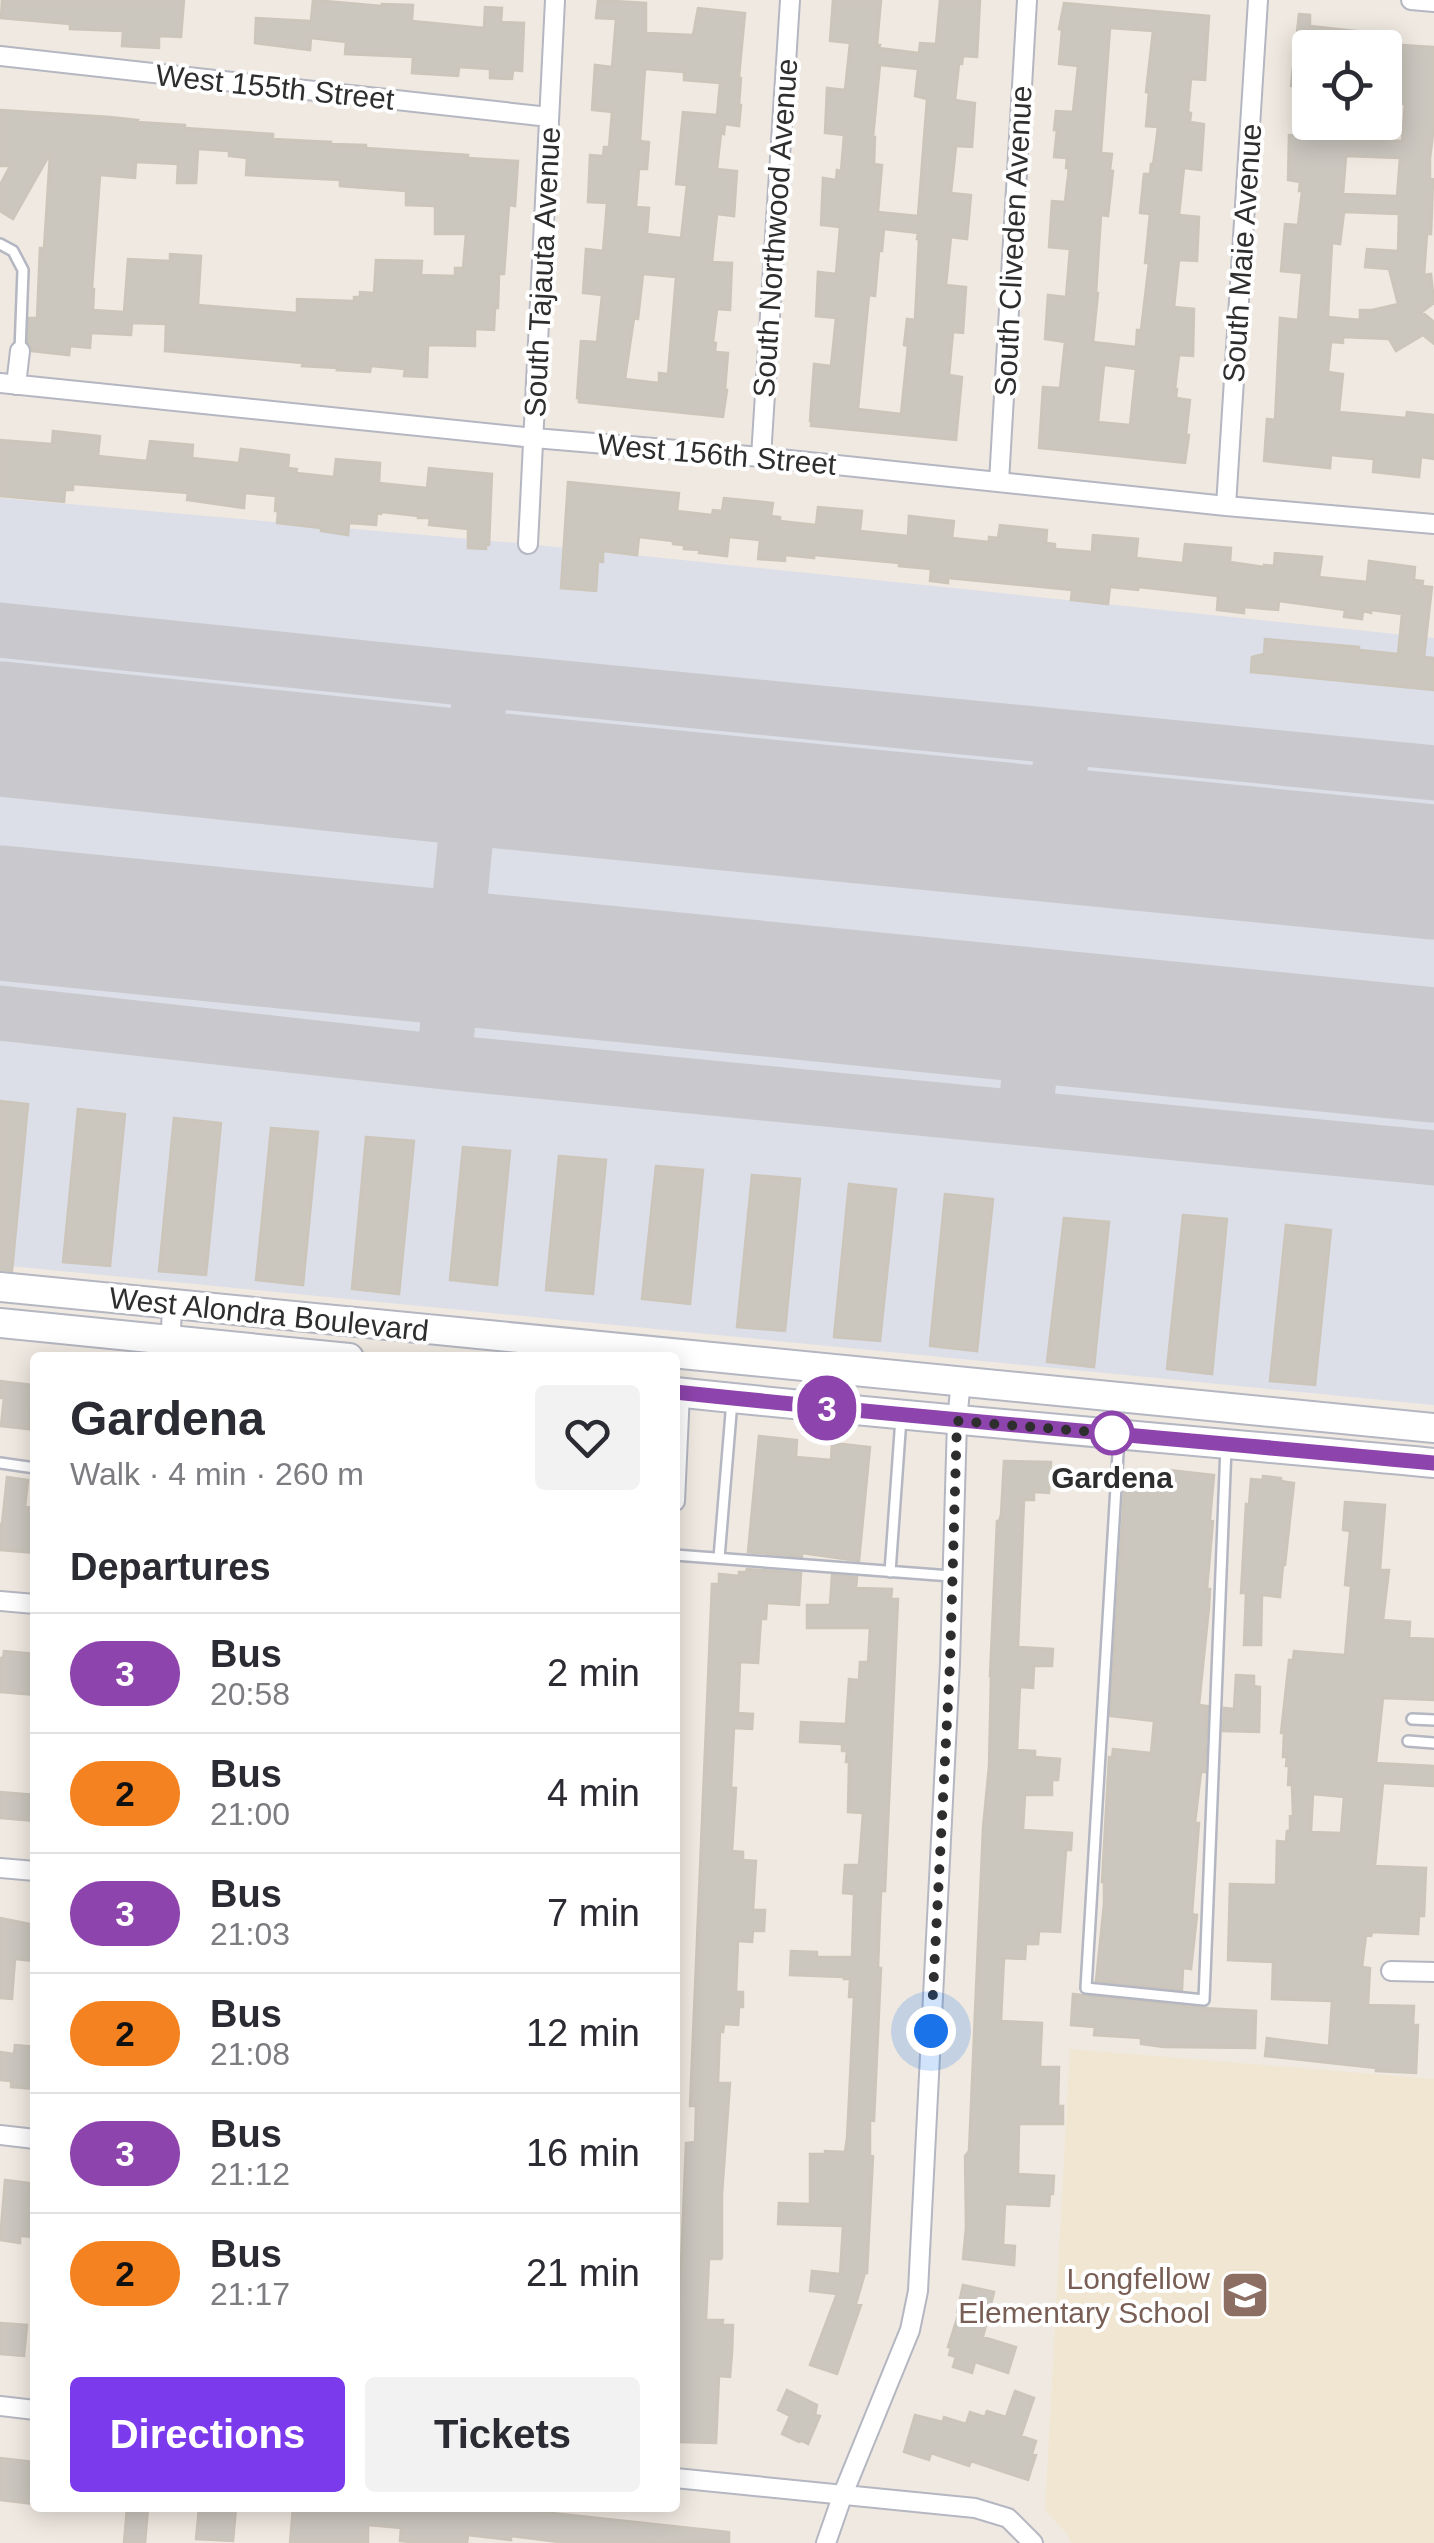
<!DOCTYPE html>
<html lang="en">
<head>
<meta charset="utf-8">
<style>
  :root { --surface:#fff; --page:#f2f2f3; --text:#2b2b33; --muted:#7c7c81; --line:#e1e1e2; --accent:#7c3aed }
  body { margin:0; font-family:Arial,sans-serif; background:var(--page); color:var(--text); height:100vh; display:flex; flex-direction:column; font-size:38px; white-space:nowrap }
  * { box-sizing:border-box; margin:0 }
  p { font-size:32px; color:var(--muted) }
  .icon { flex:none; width:55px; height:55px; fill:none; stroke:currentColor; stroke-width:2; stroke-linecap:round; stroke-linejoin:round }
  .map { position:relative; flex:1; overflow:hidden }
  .side { position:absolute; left:30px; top:1352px; width:650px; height:1160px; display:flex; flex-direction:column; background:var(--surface); border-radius:10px; box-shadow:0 5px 25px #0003 }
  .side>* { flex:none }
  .badge { padding:0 20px; border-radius:32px; font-size:35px; line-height:65px }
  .fabs { position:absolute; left:1292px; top:30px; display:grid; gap:20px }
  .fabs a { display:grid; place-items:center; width:110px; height:110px; border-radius:10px; background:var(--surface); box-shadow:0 5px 25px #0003; font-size:50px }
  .you { position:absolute; width:50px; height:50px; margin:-25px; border:8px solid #fff; border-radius:50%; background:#1a73e8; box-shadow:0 0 0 15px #1a73e833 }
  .map>.badge { position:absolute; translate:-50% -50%; box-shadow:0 0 0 5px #fff }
  h2 { padding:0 40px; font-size:38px; line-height:90px }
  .round { display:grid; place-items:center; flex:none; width:105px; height:105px; border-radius:10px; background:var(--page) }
  .headline { display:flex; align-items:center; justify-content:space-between; height:170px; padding:0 40px }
  h1 { font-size:48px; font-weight:700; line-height:75px }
  .cta { display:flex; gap:20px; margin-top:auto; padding:20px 40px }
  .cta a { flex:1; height:115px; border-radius:10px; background:var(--accent); color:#fff; font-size:40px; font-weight:700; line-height:115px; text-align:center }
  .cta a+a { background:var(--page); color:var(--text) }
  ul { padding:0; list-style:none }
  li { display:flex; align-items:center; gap:30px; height:120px; padding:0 40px; border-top:2px solid var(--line) }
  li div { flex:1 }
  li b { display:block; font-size:38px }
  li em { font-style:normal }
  li .badge { min-width:110px; font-weight:700; text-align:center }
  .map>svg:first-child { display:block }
</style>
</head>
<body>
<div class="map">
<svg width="1434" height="2543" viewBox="0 0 1434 2543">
  <rect width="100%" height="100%" fill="#efe9e1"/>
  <path fill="#f0e6d1" d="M1070,2049l364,30v464h-363l-4,-9 -22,-24z"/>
  <path fill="#dcdee8" d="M0,498l528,46 906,94v767l-1434,-140z"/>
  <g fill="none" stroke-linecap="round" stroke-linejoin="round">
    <path stroke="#c9c8cc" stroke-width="55" d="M0,630l481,50 953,93
      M1053,835l10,-97
      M0,1013l444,49 990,96
      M444,1062l37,-382
      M1025,1118l10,-102"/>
    <path stroke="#c9c8cc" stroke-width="135" d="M0,729l471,49 963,94
      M0,913l1434,142"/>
  </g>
  <path fill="#cbc7bf" stroke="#cbc5ba" stroke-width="2.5" fill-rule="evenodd" d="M2,0h182l-3,37 -22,-1v12l-37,-2 1,-15 -53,-2v-5l-69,-6z
    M313,0l69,6v-2l31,1 -1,16 72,7 1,-21 17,1 -1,14 23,1 -2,48 -9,-1 -1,9 -22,-1v-9l-31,-2 -1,9 -46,-3 1,-16 -68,-3 1,-12 -35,-4 -1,12 -55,-7 1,-25 55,3z
    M598,0l48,3v30l47,2 5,-27 47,5 -6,64 2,1 -2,27h2l-2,21 -14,-2 -1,10 -3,-1 -4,36 20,2 -3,45 -17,-2 -5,48 20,1 -2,47 -13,-1 -4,33 3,1 -1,9 13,1 -3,37h2l-4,27 -144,-15v-4h-2l4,-57 16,1 5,-47 -19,-2 3,-44 17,2 4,-48 -19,-1 2,-47 13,1 1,-9h5l3,-35 -20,-2 3,-45 17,2 4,-48 -20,-1zM645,69l39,3v8l36,3 -3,32 -34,-3 -7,72 11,1 -6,53 -34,-4 2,-26 -13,-1 3,-38h8l2,-27 -9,-1zM643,274l33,3 -8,97 -9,-1v10l-34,-4 9,-61 4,1z
    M833,0h48l-4,45h3l-1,3 40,5 1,-10 16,1 4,-44h40l-3,57 -14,-1 -1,8h-3l-4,36 20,3 -3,44 -16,-1 -5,47 20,2 -4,44 -16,-2 -5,48 20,2 -3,46 -10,-1 -4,43 13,2 -6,63 -145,-14 1,-5h-2l4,-57 17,2 5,-48 -20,-2 2,-44 18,2 4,-47 -19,-2 2,-47 13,2 1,-10 4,1 3,-36 -19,-2 2,-45 18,2 5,-47 -20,-2zM880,65l38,4 -3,27 12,3 -9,117 -40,-4 4,-47 -8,-1 1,-27h-2zM884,229l34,4 -1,6h2l-4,81 -8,-1 -3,26 4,1 -7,68 -43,-5 11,-114 6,1 4,-45h3z
    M1064,3l145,13 -4,64 -14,-1 -3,33 3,1 -1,9 14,2 -3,46 -17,-2 -5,47 20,2 -2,44 -18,-1 -5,47 20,2 -1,47 -14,-1 -4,34h2l-1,9 14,2 -4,35h3l-4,28 -146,-15 4,-61 17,1 5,-46 -20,-3 3,-44 18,2 4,-48 -21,-2 3,-46 13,1 4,-34h-3l1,-10 -13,-1 3,-27h-3l2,-19 17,1 5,-46 -19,-2 3,-34 -3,-1zM1110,28l43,3 -7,61 3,1 -3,33 12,1 -5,38 -2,-1 -1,10h-6l-4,39 10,1 -5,49h4l-8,67h-4l-1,17 -43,-5 5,-49h-2l5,-78 7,1 5,-45 -3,-1 2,-16 -11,-1zM1104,365l32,4 -6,56 -32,-3z
    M1299,14l11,1v11l56,6 -1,16h-55v40l-19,-2z
    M1385,44l49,3v79l-4,32v20l3,1 -1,31 -1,24h-4l-3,41 7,-1 3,29 -12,9 12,10v22l-11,-9 -27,16 -7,-12 -46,-2v6l-12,-1 -3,30 15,2 -4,38 67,6 1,-6 27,3v44l-13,-2 -2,20 -46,-5 1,-13 -34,-3 -9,-1 -1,13 -66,-7 3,-42 8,1 5,-102 18,2 4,-47 -21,-2 4,-47 13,1 4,-34h-3l1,-9 -12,-2 1,-45 18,1 1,-14h41l-1,18 54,1 3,-37 -20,-1zM1346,156l54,2 -3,38 -54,-2zM1344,212l55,2 -1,37 -31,-2 -2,18 24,2 9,35 -26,6h-12v10l-32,-3 4,-74 8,1z
    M0,110l110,7 28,3 -1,2 48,3v3l88,6v5l58,3v2l35,1v3l102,7v3l50,3 -3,45 -6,-1 -5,69h-5l-1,34h-3l-1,22 -19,-1v17l-47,-1 -1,32 -23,-1 1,-7 -34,-3 -1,6 -33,-2 1,-2 -36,-2 1,-3 -138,-12 1,-27 -34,-1 -1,12 -40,-2 -1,15 -20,-2 -1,9 -37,-4 -4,-9 1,-24h8l3,-70h4l6,-94 -37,65 -13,-8v-26l10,-19h-10zM198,149l31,2v5l18,2 -1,17 94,5v6l66,5v14l29,1v28h31l-3,34h-8v8l-34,-1 1,-14 -46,-1 -2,33 -14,-1v5h-6v4l-57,-2v14l-99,-8 3,-49 -31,-2v7l-42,-2 -4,53 -31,-2 1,-21 -2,-1 8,-113 35,3 1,-16 42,2 -1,19h19z
    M53,431l47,5 -2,20 49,5 3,-20 43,4 -1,13 47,5 2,-14 48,6 -1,13 9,1 -1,4 38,4 2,-18 44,4 -1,20 48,5 2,-20 63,6 -3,71h-3v4l-18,-1v-19l-39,-4 1,-7h-12v-2l-36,-4 -1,2 -4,-1 -1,12 -27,-2 -1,12 -27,-4v-3l-44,-5 1,-12h-3l1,-15 -31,-3 -1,15 -57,-8 1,-7 -115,-9v6h-8l-1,12 -64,-6v-56l52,4z
    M568,482l111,11 -2,18 35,4 1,-5 9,1 2,-13 49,5 -2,13 9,1v4l36,4 2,-18 44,4 -2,20 48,5 1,-20 45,5 -2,17 37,4v-5l9,1 2,-13 47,5 -1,13 9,1v5l37,3 1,-17 45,4 -2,19 47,5 2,-19 46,4 -1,14 34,5v-2l10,1 1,-13 47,4 -3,20 48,5 2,-21 46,6 -1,13 9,1 -1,5 10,1 -8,70 10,1v32l-183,-18 1,-15 12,-3 1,-15 94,8v3l39,4 4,-40 -31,-4v3l-8,-2 -1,8 -18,-2 1,-7 -66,-9 -1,9 -34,-3v6l-27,-3 1,-14 -79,-9 -1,3 -28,-3 -2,17 -37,-4 1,-10 -124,-12v5l-18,-2 1,-12 -32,-3v-3l-85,-8v3l-29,-3v6l-27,-2 2,-19 -31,-3 -2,19 -28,-3 1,-3 -16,-1v-4l-11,-1v-3l-34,-4 -2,18 -34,-4v11l-5,-1 -2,30 -35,-3z
    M0,1101l28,3 -16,167 -12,-1z
    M78,1109l47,5 -15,152 -47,-4z
    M174,1118l47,5 -15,152 -47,-4z
    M271,1128l47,4 -15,153 -47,-5z
    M366,1137l48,4 -15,153 -47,-5z
    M463,1147l47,4 -13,134 -47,-5z
    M559,1156l47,4 -13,134 -47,-4z
    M656,1166l47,4 -13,134 -48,-5z
    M752,1175l48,4 -15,152 -48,-4z
    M849,1184l47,5 -16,152 -46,-4z
    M945,1194l48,5 -16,152 -47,-5z
    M1183,1215l44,4 -15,155 -45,-5z
    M1064,1218l45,4 -15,145 -47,-5z
    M1286,1225l45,5 -16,155 -45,-4z
    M0,1381l34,4 -5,44 -28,-3 3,-28h-4z
    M759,1436l38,4 -1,17 35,3 1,-17 38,4 -11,114 -57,-8v4l-54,-5z
    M1004,1461l47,1 -2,31 -15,-1v8h-10l-6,147 35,2 -1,17h-18l-1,22 -13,-1 -3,63 18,1v6l25,2 -2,21h-6v15h-27l-2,35 49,3 -1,17h-5l-6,82 -21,-1 -1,13h-12l-1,15 -21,-1 -3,63 41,2 -2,44h19l-1,39h5v18h-44l-1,50 36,2 -1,18h-3l-1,12 -44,-2 -2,41 12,1 -1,19 -51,-6 3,-32 -1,-71 4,-5 14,-323 6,-62 2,-90h-1l7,-155h2l2,-6z
    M1127,1470l42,4 1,-4 44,5 -4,45 3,1 -6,68h3l-1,18 -10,98 9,1 -3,66h-4l-6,51h4l-7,91 5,1 -6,54 -8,-1 -1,22 -86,-9 8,-77v-22h-2l7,-125 3,1 1,-9 38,4 3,-32 -44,-5 15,-239 2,1z
    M1263,1476l18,2v3l13,2 -9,82h-2l-3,32 -18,-2 -1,50h-17l2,-52h-5l5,-89 3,1 2,-26 12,1z
    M7,1477l21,3 -3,27 10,1v45l-35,-3v-26h2z
    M1345,1502l40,3 -5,65h9l-6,50 27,2 -1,16 24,1 1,61 -51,-2 -7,65 58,3v20l-51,-3 -8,83 51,2 -2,48h-5l-1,18 -46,-2 -1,4 -5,-1 -4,32 8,1 -2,37 46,1 -1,19h5l-2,48 -40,-2v-3l-111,-12 2,-18 62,8 3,-45 -60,-2 1,-37 -45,-2 2,-76 46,1 1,-44 9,1 1,-11h3v-15l3,-1 -1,-30h-4l1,-19h-3l1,-9h-4l1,-24h-3l8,-73h4l1,-9 51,4 6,-69 -6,-1 5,-54 -7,-1zM1313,1794l31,3 -3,36 -30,-1z
    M747,1569l54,4 -2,32 -32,-2 -1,16h-5l-3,44 -18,-1 -2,51 15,1 -1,15 -18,-1 -3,60h5l-4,63 11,1v8l13,1 -3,49h12l-1,21h-11l-1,11 -14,-1 -2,51h7v15h-4l-1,18 -14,-1 -1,8 -3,-1 -2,52h12l-8,111v63l-1,2h-12l-3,61h17l-1,5h11l-1,28 -2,24 -11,-1 -3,67 -36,-1v-2l-5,-1v-29l11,-267 9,-1 1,-36h-6l22,-522h7v-10l20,2v-4h7z
    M832,1575l25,2 -1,11 36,1 -1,10h7l-13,292h-4l-3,77h3l-7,153 -4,-1v35l3,1 -6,117h-2l-9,31 5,1 -24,69 -27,-9 27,-71 -27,-3 2,-20 28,3 3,-48 -65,-2 1,-21 31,1v-50h15v-3l20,1 2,-13 7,-142h-5l1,-18h-6v-2l-54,-2 1,-24 26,1v5h35l2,-63 -11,-1 2,-28h14l4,-52 -15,-1 1,-50h-3l1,-11h-5v-7l-42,-2 1,-20 45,2 3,-45 10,1 1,-18h8l2,-34h-63v-23h23z
    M4,1651l31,3v41l-35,-3v-34h3z
    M1236,1675l18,1v10l6,1 -1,45 -36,-1 1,-23 10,1z
    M0,1792l35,3v26l-35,-3z
    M0,1918l35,7v36l-20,-2 -3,40 -12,-1z
    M1073,1994l130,14 53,3 -1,37 -91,-1 -23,-3v-6l-47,-3 1,-8 -24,-2z
    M15,2045l20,2v42l-24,-2v-6l-11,-1v-28l14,2z
    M5,2180l25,3 -1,7 6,1v46l-15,-1v7l-20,-3z
    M963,2285l31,7 -11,45 33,10 -8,26 -33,-11 -3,11 -19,-6 3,-10 -7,-2 2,-7 -3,-1 11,-35h-2z
    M0,2323l27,2 -3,31 -24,-2z
    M787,2390l30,15 -2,10 5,1 -12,28 -6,-3 -3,1 -17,-8 8,-18 -12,-6z
    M1015,2391l19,7 -13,38 15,5 -4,13 4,1 -8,25 -57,-19 -2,5 -38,-13 -2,7 -25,-8 11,-37 28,7 1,-5 22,7 4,-12 15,5 2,-6 19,6z
    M0,2458l35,4v42l-35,-4z
    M127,2508h21l-3,35h-21z
    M199,2508h37l-3,33 -37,-2z
    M293,2508h189l42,2 205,22v11h-162l-56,-7v4l-43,-5 -1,8h-48l-19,-2 1,-13 -33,-3v18h-78z"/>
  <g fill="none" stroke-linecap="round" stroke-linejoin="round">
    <g stroke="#b4b7c1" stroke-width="14">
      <path id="service" d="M0,244l13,7 10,19 -3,81
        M1119,1437l-33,551 118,12 22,-553
        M0,1463l35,5
        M675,1555l276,21
        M719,1558l13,-157
        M890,1572l11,-154
        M1412,1719l22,1
        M1408,1741l26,2"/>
    </g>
    <g stroke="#b4b7c1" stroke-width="22">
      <path id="minor" d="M1411,0l23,2
        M0,56l549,61
        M0,383l534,55 227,19 465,49 208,18
        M16,385l4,-34
        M761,457l29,-457
        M999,482l28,-482
        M1226,506l32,-506
        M528,544l27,-544
        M170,1358l2,-54
        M675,1501l5,-108
        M0,1601l35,3
        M0,1868l35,3
        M1391,1971l43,1
        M0,2135l35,4
        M0,2406l35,4
        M675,2478l300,30 33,10 25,25
        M826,2543l17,-49 67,-164 8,-39 32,-628 7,-242 4,-41"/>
    </g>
    <g stroke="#b4b7c1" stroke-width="32">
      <path id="secondary" d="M0,1287l1434,141
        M0,1323l349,35
        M675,1392c253,27 506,47 759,71"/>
    </g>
    <use href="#service" stroke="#fff" stroke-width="9"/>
    <use href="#minor" stroke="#fff" stroke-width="18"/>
    <use href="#secondary" stroke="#fff" stroke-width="28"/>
  </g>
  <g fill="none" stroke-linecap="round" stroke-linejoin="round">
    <g stroke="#fff" stroke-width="22">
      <path id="line" d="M675,1392c253,27 506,47 759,71"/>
    </g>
    <use href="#line" stroke="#8e44ad" stroke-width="15"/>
    <path stroke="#2e2e2e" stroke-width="10" stroke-dasharray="0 18" d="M931,2031l19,-368 7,-242 162,13 -7,-1"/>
  </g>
  <defs>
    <g id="school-square" transform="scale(2.5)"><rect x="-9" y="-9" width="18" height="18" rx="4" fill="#8d6e63" stroke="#fff"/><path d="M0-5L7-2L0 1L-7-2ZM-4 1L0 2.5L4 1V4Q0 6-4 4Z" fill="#fff"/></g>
  </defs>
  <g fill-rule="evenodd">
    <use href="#school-square" x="1245" y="2295"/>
  </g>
  <circle fill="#fff" stroke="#8e44ad" stroke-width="5" cx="1112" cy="1433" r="20"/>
  <g text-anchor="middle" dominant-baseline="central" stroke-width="8" stroke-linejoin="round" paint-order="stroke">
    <g font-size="30" fill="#2e2e2e" stroke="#fff">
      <text transform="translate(275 87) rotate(6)">West 155th Street</text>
      <text transform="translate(775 228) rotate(-86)">South Northwood Avenue</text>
      <text transform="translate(1013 241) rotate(-87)">South Cliveden Avenue</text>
      <text transform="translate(1242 253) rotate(-86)">South Maie Avenue</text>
      <text transform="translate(542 272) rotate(-87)">South Tajauta Avenue</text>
      <text transform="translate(717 454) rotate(5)">West 156th Street</text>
      <text transform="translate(269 1314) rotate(6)">West Alondra Boulevard</text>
    </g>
    <g font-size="30" font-weight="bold" fill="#2e2e2e" stroke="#fff">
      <text x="1112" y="1477">Gardena</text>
    </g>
    <g font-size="30" fill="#785e54" stroke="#fff" text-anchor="end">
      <text x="1210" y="2278">Longfellow<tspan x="1210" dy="34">Elementary School</tspan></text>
    </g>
  </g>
</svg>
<div class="fabs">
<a><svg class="icon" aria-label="locate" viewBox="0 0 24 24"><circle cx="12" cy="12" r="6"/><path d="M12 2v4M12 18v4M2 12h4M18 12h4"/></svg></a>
</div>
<div class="you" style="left:931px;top:2031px"></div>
<b class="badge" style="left:827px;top:1408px;background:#8e44ad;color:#fff">3</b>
<section class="side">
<div class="headline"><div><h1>Gardena</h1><p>Walk · 4 min · 260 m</p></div><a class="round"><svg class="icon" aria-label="heart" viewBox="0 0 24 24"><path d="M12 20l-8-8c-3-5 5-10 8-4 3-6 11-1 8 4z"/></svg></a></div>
<h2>Departures</h2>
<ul>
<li><span class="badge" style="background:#8e44ad;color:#fff">3</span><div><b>Bus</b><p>20:58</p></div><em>2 min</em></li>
<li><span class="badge" style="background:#f58220;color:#111">2</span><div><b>Bus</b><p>21:00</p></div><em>4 min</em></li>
<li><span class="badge" style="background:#8e44ad;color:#fff">3</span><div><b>Bus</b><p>21:03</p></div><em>7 min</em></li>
<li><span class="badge" style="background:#f58220;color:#111">2</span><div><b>Bus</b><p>21:08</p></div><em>12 min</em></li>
<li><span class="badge" style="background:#8e44ad;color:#fff">3</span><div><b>Bus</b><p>21:12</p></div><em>16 min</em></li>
<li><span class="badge" style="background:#f58220;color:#111">2</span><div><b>Bus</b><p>21:17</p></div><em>21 min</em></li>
</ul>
<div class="cta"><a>Directions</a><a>Tickets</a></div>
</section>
</div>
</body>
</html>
